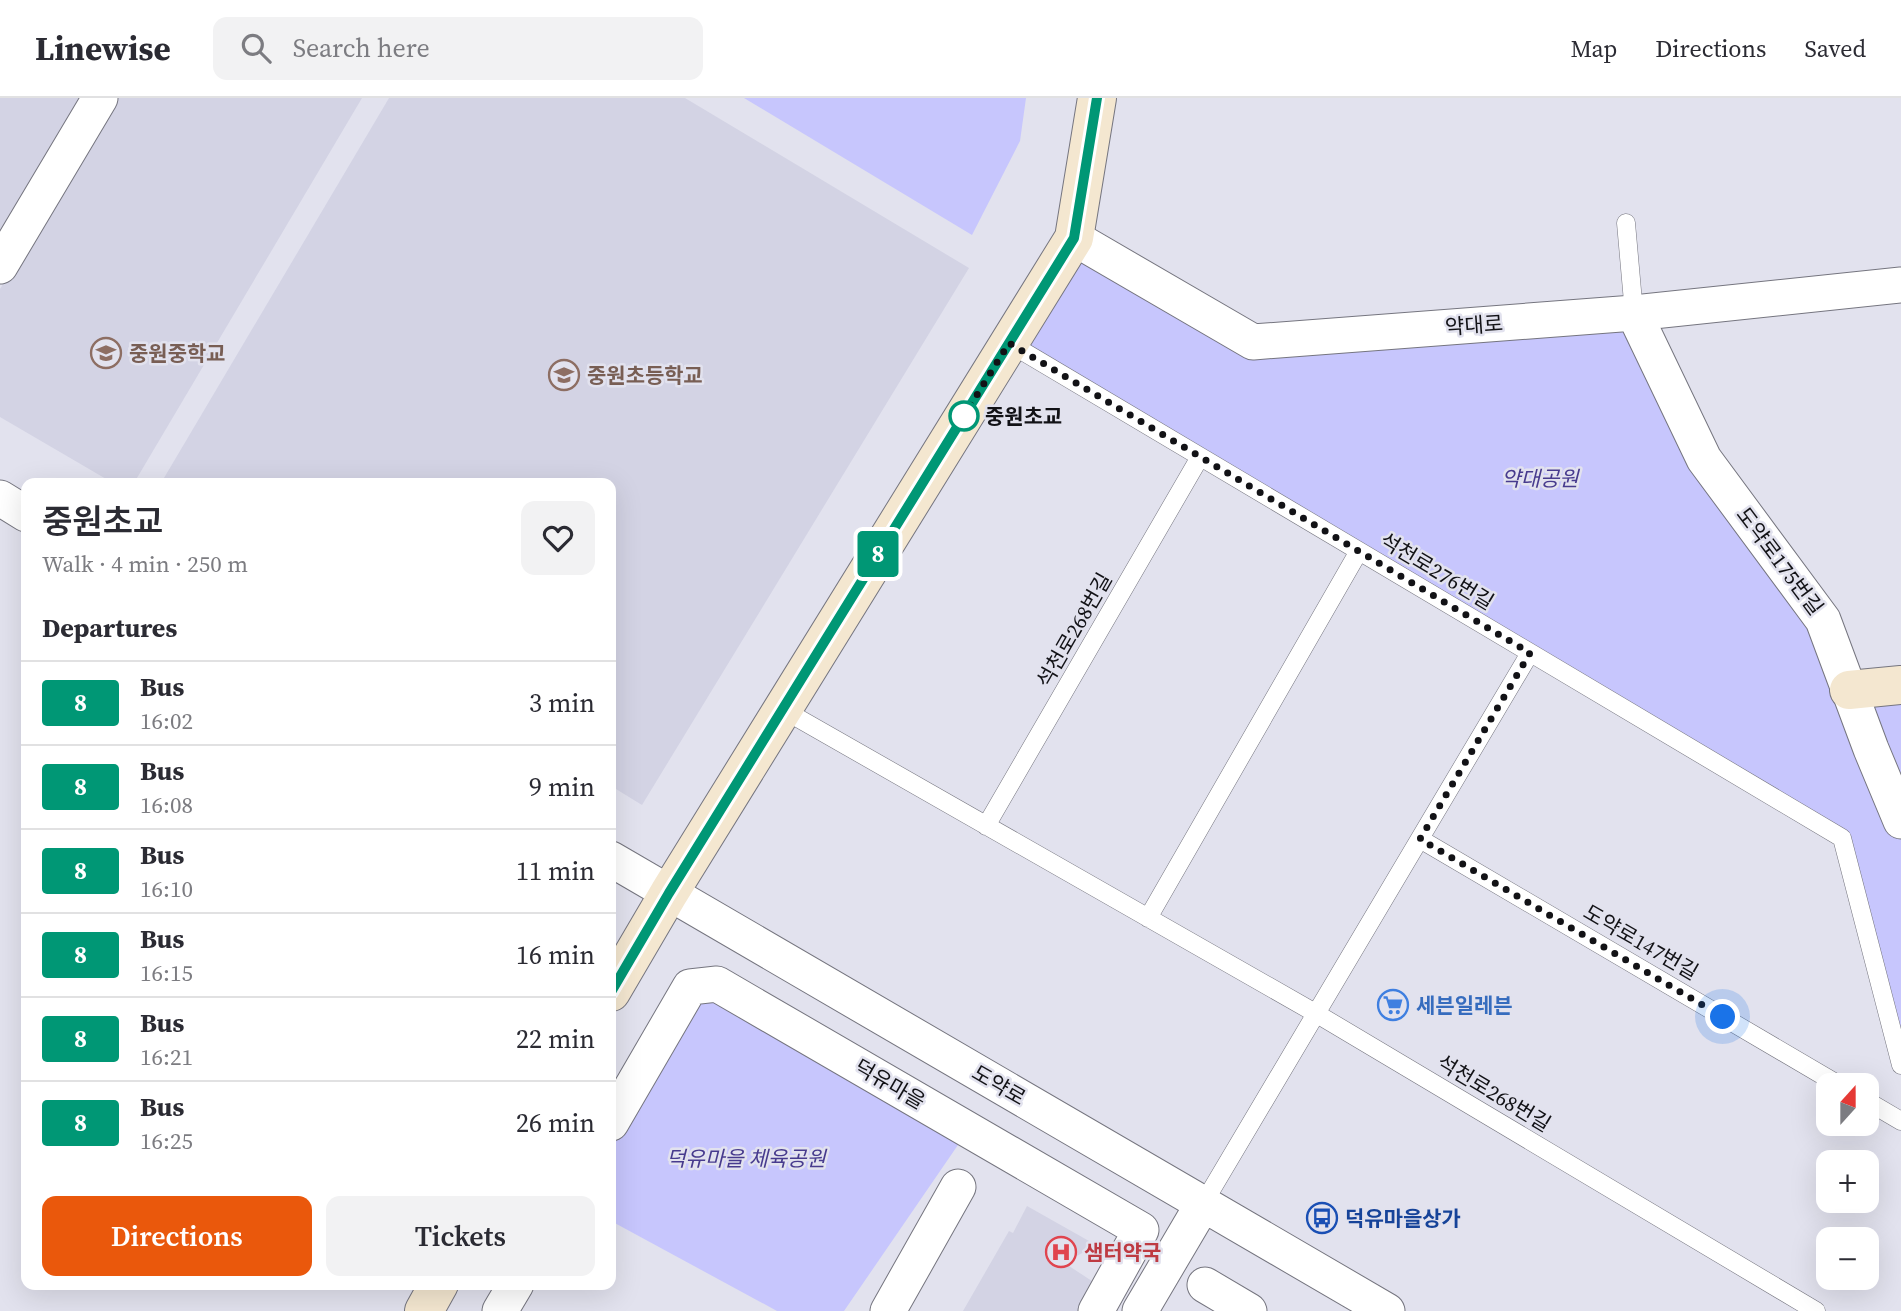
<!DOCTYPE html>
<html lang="en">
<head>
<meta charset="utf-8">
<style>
  :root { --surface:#fff; --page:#f2f2f3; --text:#2b2b33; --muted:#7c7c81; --line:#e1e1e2; --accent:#ea580c }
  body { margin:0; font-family:"Source Serif 4","Noto Sans KR",serif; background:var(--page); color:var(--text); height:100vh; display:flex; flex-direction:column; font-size:26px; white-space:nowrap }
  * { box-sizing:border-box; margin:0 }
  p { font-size:23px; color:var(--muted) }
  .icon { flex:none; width:38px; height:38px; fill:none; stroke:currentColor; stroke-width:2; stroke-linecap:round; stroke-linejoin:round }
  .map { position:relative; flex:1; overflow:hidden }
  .sheet { position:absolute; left:21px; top:380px; width:595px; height:812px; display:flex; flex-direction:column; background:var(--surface); border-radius:14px; box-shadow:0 7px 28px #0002 }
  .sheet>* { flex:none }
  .badge { padding:0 14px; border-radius:5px; font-size:24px; line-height:46px }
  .needle { width:46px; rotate:21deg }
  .controls { position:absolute; left:1816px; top:975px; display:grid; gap:14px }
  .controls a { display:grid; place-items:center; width:63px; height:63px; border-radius:14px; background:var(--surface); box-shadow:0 7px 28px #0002; font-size:35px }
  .you { position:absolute; width:35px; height:35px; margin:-18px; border:5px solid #fff; border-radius:50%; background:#1a73e8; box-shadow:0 0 0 10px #1a73e833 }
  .map>.badge { position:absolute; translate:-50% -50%; box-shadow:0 0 0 4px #fff }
  h2 { padding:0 21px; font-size:26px; line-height:63px }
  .round { display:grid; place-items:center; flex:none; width:74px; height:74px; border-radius:14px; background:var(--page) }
  .overview { display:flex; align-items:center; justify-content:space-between; height:119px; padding:0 21px }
  h1 { font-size:33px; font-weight:600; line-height:52px }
  .primary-button { display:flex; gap:14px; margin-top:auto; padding:14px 21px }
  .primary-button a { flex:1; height:80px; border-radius:14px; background:var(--accent); color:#fff; font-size:28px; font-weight:600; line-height:80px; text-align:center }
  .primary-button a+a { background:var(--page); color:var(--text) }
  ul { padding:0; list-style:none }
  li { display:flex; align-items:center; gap:21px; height:84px; padding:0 21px; border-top:2px solid var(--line) }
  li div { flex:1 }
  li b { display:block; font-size:26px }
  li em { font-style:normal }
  li .badge { min-width:77px; font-weight:700; text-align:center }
  header { display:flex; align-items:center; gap:42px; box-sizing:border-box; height:98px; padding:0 35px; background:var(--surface); border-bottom:2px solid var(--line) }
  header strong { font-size:33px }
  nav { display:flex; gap:38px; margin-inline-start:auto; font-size:24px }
  .search { width:490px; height:63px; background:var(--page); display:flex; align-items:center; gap:18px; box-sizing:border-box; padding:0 24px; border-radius:14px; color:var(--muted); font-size:26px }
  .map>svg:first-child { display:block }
</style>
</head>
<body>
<header>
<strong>Linewise</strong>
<div class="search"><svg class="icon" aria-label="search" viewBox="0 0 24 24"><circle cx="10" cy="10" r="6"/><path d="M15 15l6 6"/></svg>Search here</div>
<nav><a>Map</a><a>Directions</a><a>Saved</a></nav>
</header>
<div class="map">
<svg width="1901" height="1213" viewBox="0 0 1901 1213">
  <rect width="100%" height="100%" fill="#e2e2ee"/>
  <path fill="#d3d3e4" d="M0,0h82l-82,138z
    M115,0h247l-228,385h-21l-113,-66v-128z
    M389,0h296l284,170 -327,537 -31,-19v-303h-450z
    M1027,1108l62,35 -5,11 -11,6 -4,8 26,17 -16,28h-116l46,-80 4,2z"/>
  <path fill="#c7c6fd" d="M744,0h282l-6,43 -48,94z
    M1074,140l179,104 381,-29 189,307 78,201v244l-59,-227 -833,-495z
    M1901,601v82l-28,-79z
    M704,899l256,145 -116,169h-67l-166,-90v-74z"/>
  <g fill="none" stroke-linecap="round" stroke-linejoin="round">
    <g stroke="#75757f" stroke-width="19">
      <path id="lane" d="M1626,125l8,90
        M1009,245l833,495 59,227
        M782,611l535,305 499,297
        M986,728l214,-369
        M1420,741l419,246
        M1148,820l211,-367
        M1867,1003l34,20
        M1203,1106l327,-551"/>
    </g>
    <g stroke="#75757f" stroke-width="37">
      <path id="street" d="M1074,140l179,104 381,-29 267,-28
        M0,168l100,-168
        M1634,215l70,146 119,161 48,129 30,72
        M0,400l26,16
        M611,761l776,452
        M611,1025l79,-136 27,-3 424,246 -45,81
        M1205,1187l44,26
        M500,1213l16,-27
        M888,1213l70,-124
        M1140,1213l63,-107"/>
    </g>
    <g stroke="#75757f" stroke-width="40">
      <path id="secondary" d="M1849,592l52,-5
        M611,894l58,-99 405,-655 23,-140
        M424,1213l15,-27"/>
    </g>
    <use href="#lane" stroke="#fff" stroke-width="18"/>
    <use href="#street" stroke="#fff" stroke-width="35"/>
    <use href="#secondary" stroke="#f4e7d0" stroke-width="38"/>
  </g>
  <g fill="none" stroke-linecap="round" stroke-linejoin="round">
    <g stroke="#fff" stroke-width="16">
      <path id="line" d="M611,894l58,-99 405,-655 23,-140"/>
    </g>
    <use href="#line" stroke="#009775" stroke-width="10"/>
    <path stroke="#121216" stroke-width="7" stroke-dasharray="0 12.6" d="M964,318l45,-73 521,310 -110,186 303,178"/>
  </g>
  <defs>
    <g id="school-ring" transform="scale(1.575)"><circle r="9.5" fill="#e2e2ee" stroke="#8d6e63" stroke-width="1.5"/><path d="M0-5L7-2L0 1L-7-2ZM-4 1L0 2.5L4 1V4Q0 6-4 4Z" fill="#8d6e63"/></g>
    <g id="supermarket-ring" transform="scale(1.575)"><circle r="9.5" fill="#e2e2ee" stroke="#3f7fe0" stroke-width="1.5"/><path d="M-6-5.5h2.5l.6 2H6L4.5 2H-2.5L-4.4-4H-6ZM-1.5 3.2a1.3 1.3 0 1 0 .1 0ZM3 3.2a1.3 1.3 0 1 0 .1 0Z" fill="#3f7fe0"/></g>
    <g id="bus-ring" transform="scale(1.575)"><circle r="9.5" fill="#e2e2ee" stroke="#1a4fb4" stroke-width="1.5"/><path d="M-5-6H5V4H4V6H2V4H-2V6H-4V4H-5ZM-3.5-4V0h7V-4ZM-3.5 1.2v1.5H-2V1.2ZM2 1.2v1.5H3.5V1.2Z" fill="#1a4fb4"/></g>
    <g id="hospital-ring" transform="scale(1.575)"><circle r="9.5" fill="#e2e2ee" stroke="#e0444e" stroke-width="1.5"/><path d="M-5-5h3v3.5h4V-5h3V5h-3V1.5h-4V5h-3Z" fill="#e0444e"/></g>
  </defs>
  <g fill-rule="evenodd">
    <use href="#school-ring" x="106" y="255"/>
    <use href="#school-ring" x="564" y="277"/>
    <use href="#supermarket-ring" x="1393" y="907"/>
    <use href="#bus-ring" x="1322" y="1120"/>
    <use href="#hospital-ring" x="1061" y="1154"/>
  </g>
  <circle fill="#fff" stroke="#009775" stroke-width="3.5" cx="964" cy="318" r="14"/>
  <g text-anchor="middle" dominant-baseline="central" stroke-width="5" stroke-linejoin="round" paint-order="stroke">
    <g font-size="21" fill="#121216" stroke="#e2e2ee">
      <text transform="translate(1474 227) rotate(-4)">약대로</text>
      <text transform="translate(1780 463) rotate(53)">도약로175번길</text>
      <text transform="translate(1437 473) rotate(31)">석천로276번길</text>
      <text transform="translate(1074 532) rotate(-60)">석천로268번길</text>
      <text transform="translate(1641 844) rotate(30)">도약로147번길</text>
      <text transform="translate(890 986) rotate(30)">덕유마을</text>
      <text transform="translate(999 987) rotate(30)">도약로</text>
      <text transform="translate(1494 995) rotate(31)">석천로268번길</text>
    </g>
    <g font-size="21" font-weight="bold" fill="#785e54" stroke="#e2e2ee" text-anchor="start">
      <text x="129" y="255">중원중학교</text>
      <text x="587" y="277">중원초등학교</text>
    </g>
    <g font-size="21" font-weight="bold" fill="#121216" stroke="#e2e2ee" text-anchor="start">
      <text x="985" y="318">중원초교</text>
    </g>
    <g font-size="21" font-style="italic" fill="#473b8e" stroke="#e2e2ee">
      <text x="1540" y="380">약대공원</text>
      <text x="746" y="1060">덕유마을 체육공원</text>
    </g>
    <g font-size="21" font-weight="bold" fill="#366cbe" stroke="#e2e2ee" text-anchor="start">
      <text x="1416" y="907">세븐일레븐</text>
    </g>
    <g font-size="21" font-weight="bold" fill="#164399" stroke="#e2e2ee" text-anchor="start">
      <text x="1345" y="1120">덕유마을상가</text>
    </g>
    <g font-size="21" font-weight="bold" fill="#be3a42" stroke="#e2e2ee" text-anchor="start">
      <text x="1084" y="1154">샘터약국</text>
    </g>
  </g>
</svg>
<div class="controls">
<a><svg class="needle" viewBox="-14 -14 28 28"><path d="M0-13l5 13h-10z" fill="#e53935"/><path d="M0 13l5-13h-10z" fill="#7c7c81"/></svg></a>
<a>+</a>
<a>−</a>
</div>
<div class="you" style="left:1723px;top:919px"></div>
<b class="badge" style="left:878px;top:456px;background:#009775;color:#fff">8</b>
<section class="sheet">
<div class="overview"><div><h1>중원초교</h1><p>Walk · 4 min · 250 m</p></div><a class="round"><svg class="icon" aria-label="heart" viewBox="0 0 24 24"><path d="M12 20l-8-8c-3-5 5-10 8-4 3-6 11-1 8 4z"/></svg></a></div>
<h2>Departures</h2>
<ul>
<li><span class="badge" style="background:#009775;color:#fff">8</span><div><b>Bus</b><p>16:02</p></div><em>3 min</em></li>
<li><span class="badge" style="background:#009775;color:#fff">8</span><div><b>Bus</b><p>16:08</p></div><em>9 min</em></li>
<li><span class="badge" style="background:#009775;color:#fff">8</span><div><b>Bus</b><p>16:10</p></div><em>11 min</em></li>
<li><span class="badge" style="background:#009775;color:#fff">8</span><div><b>Bus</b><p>16:15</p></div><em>16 min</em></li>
<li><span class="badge" style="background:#009775;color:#fff">8</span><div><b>Bus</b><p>16:21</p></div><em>22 min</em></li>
<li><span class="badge" style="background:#009775;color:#fff">8</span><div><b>Bus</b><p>16:25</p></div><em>26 min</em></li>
</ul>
<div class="primary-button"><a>Directions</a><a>Tickets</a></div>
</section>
</div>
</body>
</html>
